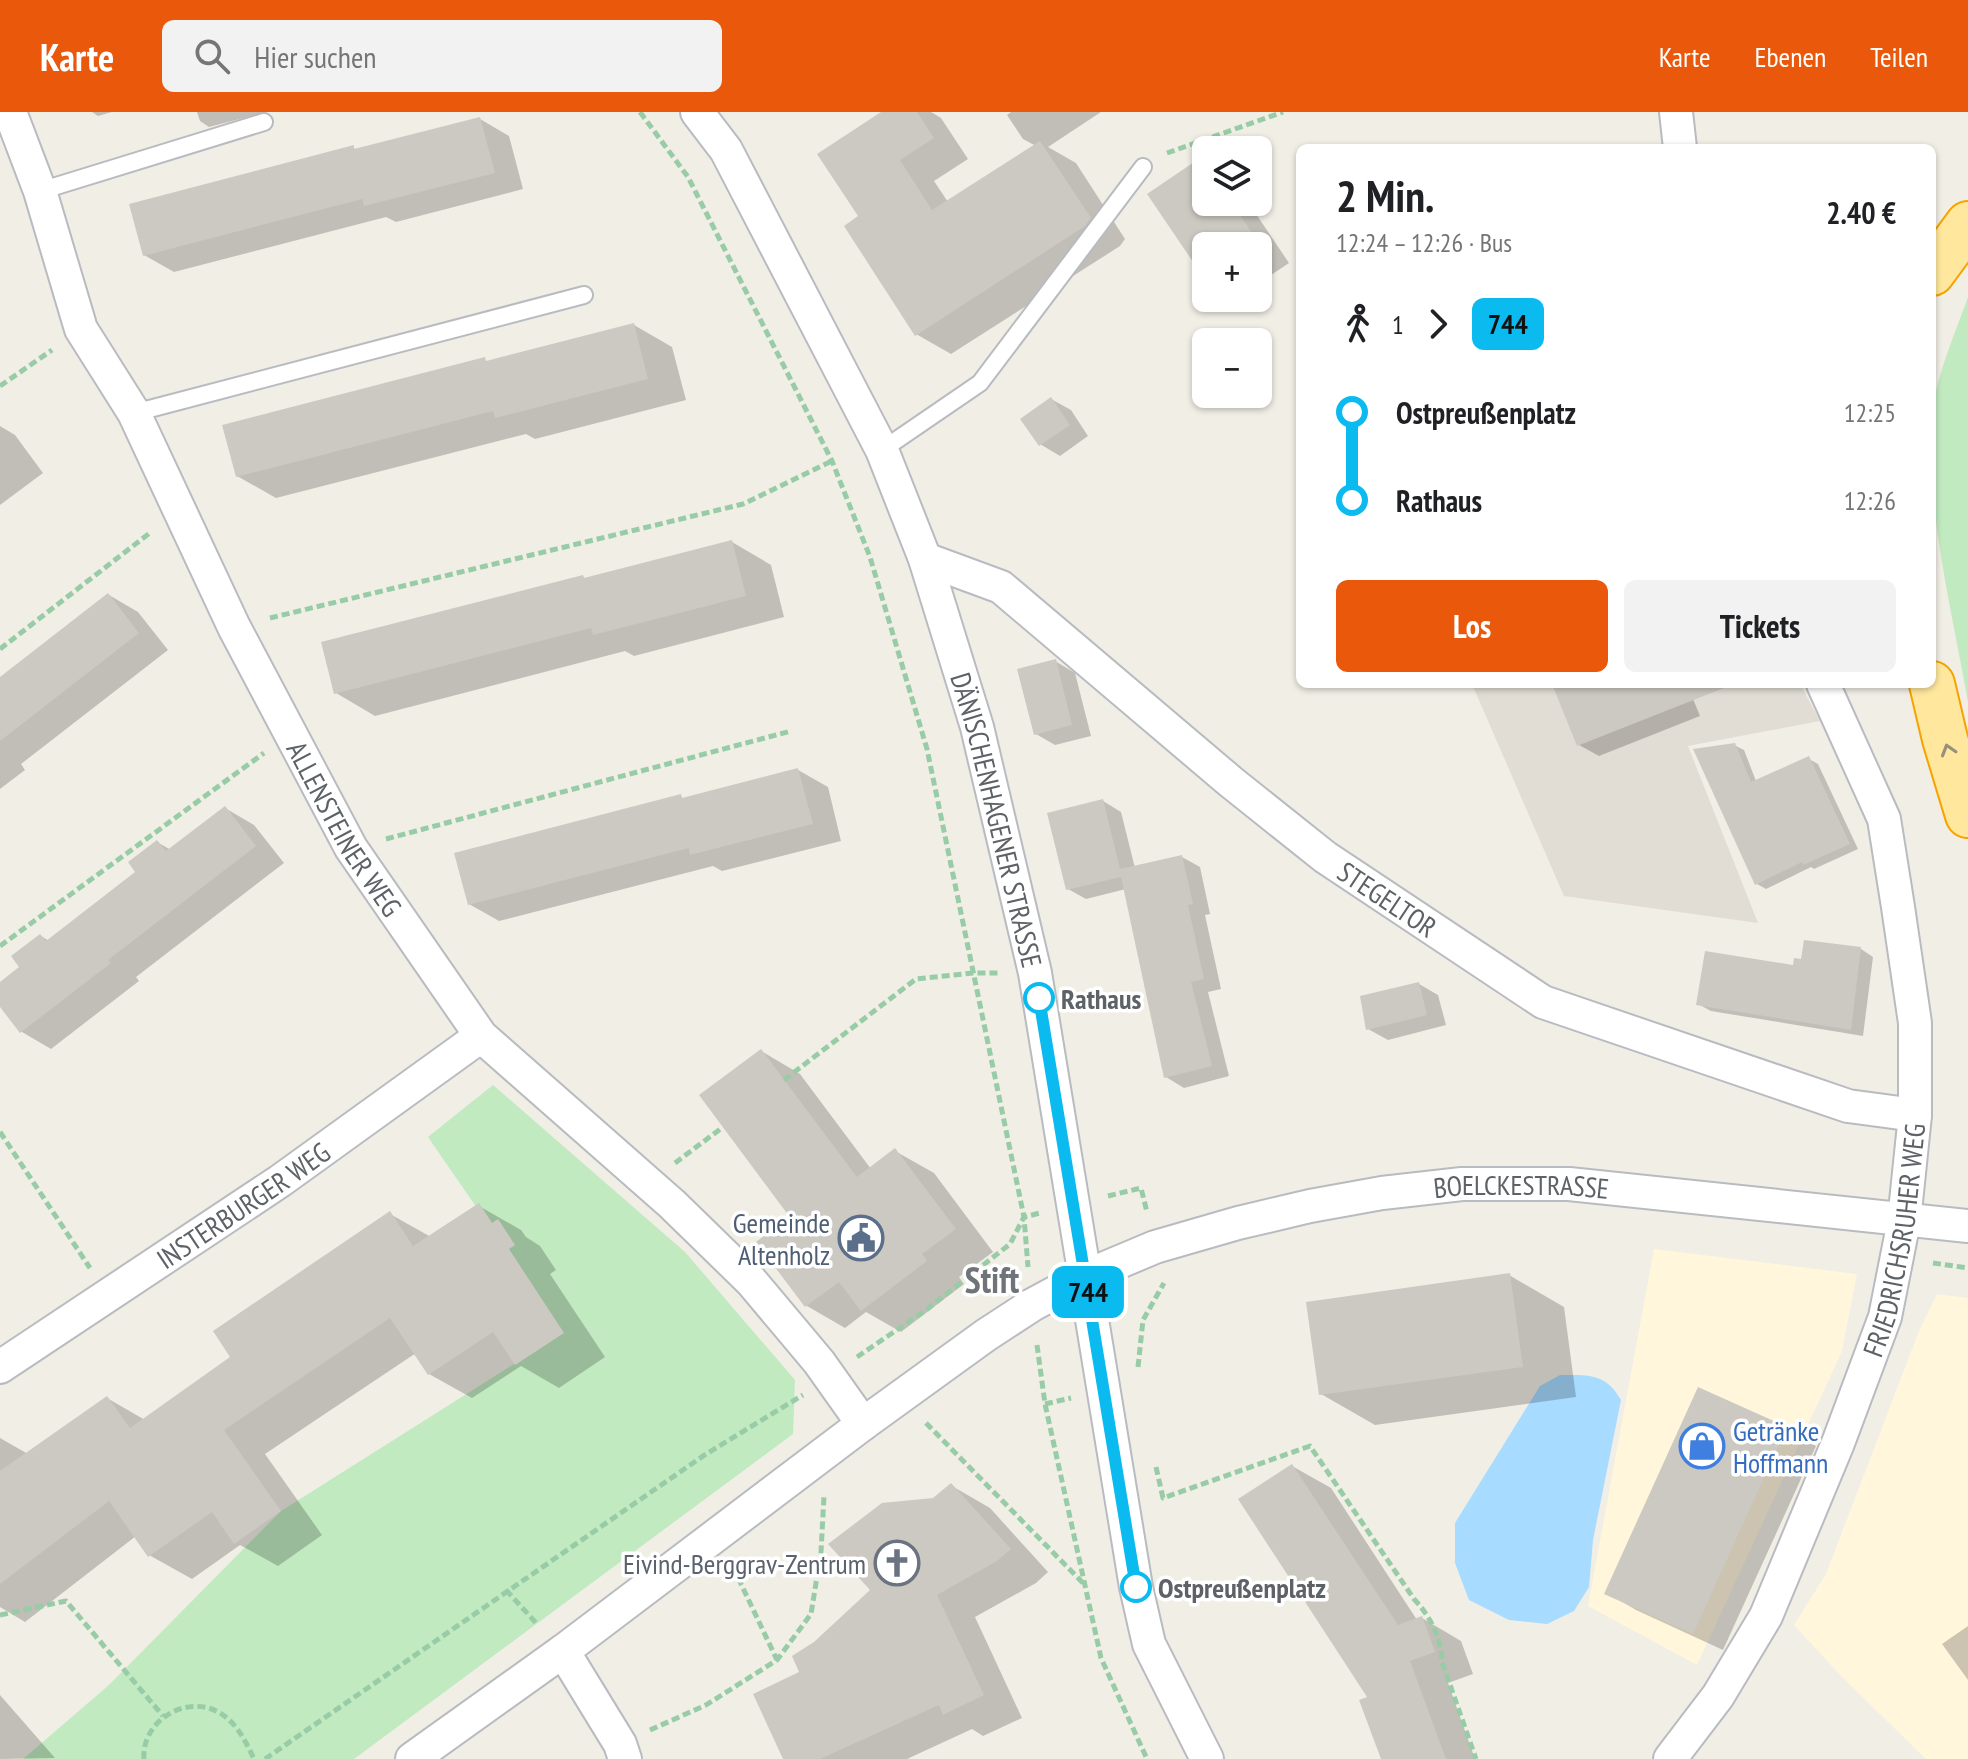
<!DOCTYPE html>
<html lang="de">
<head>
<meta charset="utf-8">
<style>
  :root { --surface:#fff; --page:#f2f2f2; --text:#202124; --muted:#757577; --accent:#ea580c }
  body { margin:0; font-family:"PT Sans Narrow",sans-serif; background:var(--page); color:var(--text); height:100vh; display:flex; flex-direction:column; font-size:30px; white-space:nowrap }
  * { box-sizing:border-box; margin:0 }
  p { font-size:26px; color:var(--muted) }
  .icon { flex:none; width:44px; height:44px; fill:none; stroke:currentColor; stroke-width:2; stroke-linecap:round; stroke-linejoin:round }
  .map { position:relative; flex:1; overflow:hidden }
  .drawer { position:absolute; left:1296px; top:32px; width:640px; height:544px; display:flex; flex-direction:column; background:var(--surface); border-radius:12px; box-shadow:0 2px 6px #0004 }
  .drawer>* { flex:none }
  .badge { padding:0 16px; border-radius:12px; font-size:28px; line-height:52px }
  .controls { position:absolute; left:1192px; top:24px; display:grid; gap:16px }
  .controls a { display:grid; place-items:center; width:80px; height:80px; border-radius:12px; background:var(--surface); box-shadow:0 2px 6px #0004; font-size:40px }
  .map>.badge { position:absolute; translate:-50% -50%; box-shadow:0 0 0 4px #fff }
  .legs { display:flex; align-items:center; gap:12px; height:88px; padding:0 40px; font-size:26px }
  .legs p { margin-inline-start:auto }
  .head { display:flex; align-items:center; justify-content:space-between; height:136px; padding:0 40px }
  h1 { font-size:44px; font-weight:700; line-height:60px }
  .cta { display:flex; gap:16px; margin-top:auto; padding:16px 40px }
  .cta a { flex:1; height:92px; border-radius:12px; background:var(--accent); color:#fff; font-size:32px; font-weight:700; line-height:92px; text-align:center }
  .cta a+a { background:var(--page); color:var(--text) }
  ul { padding:0 40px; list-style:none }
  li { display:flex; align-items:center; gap:28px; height:88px; font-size:30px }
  li i { display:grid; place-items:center; width:12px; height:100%; margin:0 10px; background:currentColor }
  li i::after { content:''; width:20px; height:20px; margin:-10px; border:6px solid; border-radius:50%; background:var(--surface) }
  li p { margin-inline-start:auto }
  li:first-child i { background:linear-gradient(#0000 50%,currentColor 0) }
  li:last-child i { background:linear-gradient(currentColor 50%,#0000 0) }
  header { display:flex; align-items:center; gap:48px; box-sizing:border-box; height:112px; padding:0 40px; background:var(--accent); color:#fff }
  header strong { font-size:38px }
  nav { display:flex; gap:44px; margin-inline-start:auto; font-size:28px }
  .search { width:560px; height:72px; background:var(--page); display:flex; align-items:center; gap:20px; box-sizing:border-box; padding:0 28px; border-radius:12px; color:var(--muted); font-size:30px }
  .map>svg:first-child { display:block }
</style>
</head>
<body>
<header>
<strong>Karte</strong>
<div class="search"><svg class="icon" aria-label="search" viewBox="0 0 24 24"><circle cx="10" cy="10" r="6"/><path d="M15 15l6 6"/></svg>Hier suchen</div>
<nav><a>Karte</a><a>Ebenen</a><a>Teilen</a></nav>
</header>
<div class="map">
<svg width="1968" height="1647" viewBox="0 0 1968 1647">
  <rect width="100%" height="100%" fill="#f1eee5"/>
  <path fill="#fff6dc" d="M1654,1137l203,25 -15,77 -145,314 -109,-59z
    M1937,1182l31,4v461h-42l-82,-80 -50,-54 32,-51 93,-243z"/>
  <path fill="#e1ddd4" d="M1472,572h328l20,37 -132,25 70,177 -194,-27z"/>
  <path fill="#c1eac0" d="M1968,185v405c-16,-92 -43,-195 -36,-287 3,-36 24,-84 36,-118z
    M493,973l192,167 110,128 -2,54 -439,325h-331l86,-74 172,-174 282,-178 -135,-196z"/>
  <path fill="#a7dbff" d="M1560,1263c28,0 46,-2 61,25l-28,140 -4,47 -15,24 -27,13 -38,-4 -40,-20 -14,-37v-40l85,-137z"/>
  <path fill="#0003" d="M92,0h20l-14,4z
    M197,0h69l-57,15 -9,-6z
    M885,0h46l10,6 27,41 -34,22 14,21 88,-56 -13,-7 -16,-24 4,-3h90l-53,35 28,16 49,76 -5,7 -169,108 -35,-20 -56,-117z
    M480,7l29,17 14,53 -127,33 -10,-5 -212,55 -30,-17 209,-107 5,2z
    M1201,48l5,3v39h42l41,61 -31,21v-38h-52v31l-56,-82z
    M634,213l38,22 14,53 -151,39 -9,-5 -250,64 -39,-22 247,-116 5,2z
    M1051,287l20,11 17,26 -28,20 -20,-12z
    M0,314l15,9 28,38 -43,32z
    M732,430l39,23 13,52 -150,39 -9,-5 -250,65 -39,-23 247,-116 4,3z
    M109,483l29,17 30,38 -147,114 4,6 -25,19v-110z
    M1055,549l20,12 16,63 -36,9 -19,-11z
    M1555,572h132l13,32 -101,40 -20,-11z
    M1734,633l10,5 12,31 53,-22 9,5 40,85 -44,20 -3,-2 -45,22 -9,-5z
    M798,658l30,17 13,54 -119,30 -9,-5 -214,55 -30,-17 211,-107 6,2z
    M1103,689l18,11 14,56 47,-11 18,10 10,47 -5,1 16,74 -13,3 21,84 -45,12 -18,-11 -40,-188 -40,10 -18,-10z
    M225,696l29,17 30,38 -148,114 3,4 -88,68 -29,-17 -22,-28v-19l22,-18 19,-31 8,5 89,-69 19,-30 14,8z
    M1861,837l12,8 -10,79 -152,-25 -13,-7 96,-36z
    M1419,872l19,11 8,30 -58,15 -20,-11z
    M761,939l39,23 71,95 24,-18 39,22 59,79 -34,25 5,7 -63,48 -35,-20 -21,16 -38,-22z
    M479,1094l42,24 5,7 14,9 16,24 -6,4 55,83 -46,31 -38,-22 -49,32 -43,-24 -13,-21 -151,101 57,81 -44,31 -38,-21 -48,34 -43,-24 -13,-19 -111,86 -25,-15v-169l28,16 79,-56 38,22 88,-62 157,-144 41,23z
    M1509,1163l55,32 12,90 -201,28 -54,-31z
    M1699,1278l87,39 30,17 -93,204 -87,-40 -29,-17z
    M1292,1354l39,22 86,132 5,-2 39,23 12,33 -25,9 27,76h-92l-13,-61z
    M952,1374l38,22 58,64 -12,11 -61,34 47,101 -39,18 -11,-7 -65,30h-122l17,-86 14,-29 57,-54 61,-90z
    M1968,1514v54l-26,-36z
    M0,1583l55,63 -55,1z"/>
  <path fill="#ccc9c2" d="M881,0h36l17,26 -34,22 32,50 108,-69 51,77 -6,8 -170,110 -71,-110 14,-10 -41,-62z
    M480,5l15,56 -131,33 -2,-7 -219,57 -14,-52 225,-59v4z
    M1206,42v48h25l30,44h-55v35l-59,-87z
    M634,211l14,56 -153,39 -2,-7 -257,66 -14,-52 263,-68 1,4z
    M1051,285l19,28 -31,21 -19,-27z
    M732,428l14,56 -153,39 -2,-7 -257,66 -13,-52 262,-67 1,3z
    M108,481l31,40 -139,108v-64z
    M1056,547l16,66 -38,10 -17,-66z
    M1552,572h177v2l-152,60z
    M1735,631l16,39 58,-26 41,88 -47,21 -1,-3 -47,23 -62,-136z
    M798,656l15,56 -123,31 -1,-7 -221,57 -14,-52 227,-59 1,4z
    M1103,687l17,70 62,-14 11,49 -5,1 16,74 -13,3 21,84 -48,12 -43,-201 -55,13 -19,-77z
    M225,694l31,40 -148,114 3,3 -91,70 -20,-26v-25l19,-15 -8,-11 29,-22 6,7 89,-69 -7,-10 29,-22 9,11z
    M1804,828l57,7 -10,83 -155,-25 9,-54 88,14 1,-7 7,1z
    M1419,870l8,33 -61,15 -6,-34z
    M761,937l96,128 38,-29 61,81 -34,25 5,7 -66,50 -22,-29 -34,25 -49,-65 33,-26 -90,-121z
    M479,1091l13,20 6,-4 17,26 -6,4 55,84 -49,32 -22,-33 -65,43 -38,-57 -166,112 57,81 -47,33 -22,-32 -64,45 -39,-56 -109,83v-113l107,-75 23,32 100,-71 -17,-26 177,-120 23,35z
    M1510,1161l13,94 -204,28 -13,-93z
    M1698,1275l89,40 -94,207 -89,-40z
    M1292,1352l106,161 24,-9 13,36 -25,9 36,98h-65l-22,-59 8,-3 -129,-198z
    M951,1371l60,66 -14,12 -60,34 47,100 -41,20 -4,-10 -119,54h-37l-30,-65 46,-22 -7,-16 22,-14 56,-52 -42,-46 54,-41 51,-5z"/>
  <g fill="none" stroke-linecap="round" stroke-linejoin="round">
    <g stroke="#b8bbc0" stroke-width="20">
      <path id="service" d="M40,79l224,-69
        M134,301l450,-118
        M882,338l98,-67 163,-216"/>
    </g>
    <g stroke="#b8bbc0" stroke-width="36">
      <g id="minor">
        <path id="s1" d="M10,0l30,79 41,138 53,84 100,214 117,221 130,188 191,168 79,77 68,81 44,62"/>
        <path id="s2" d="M697,0l29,38 156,300 43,109 52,168 58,246 101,614 13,57 58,115"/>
        <path d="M1676,0l4,36"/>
        <path id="s3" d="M925,447l76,28 230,195 94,75 218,145 305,104 67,9"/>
        <path id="s4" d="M0,1255l280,-186 201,-145"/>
        <path d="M563,1539l57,93 5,15"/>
        <path id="s5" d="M412,1647l151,-108 300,-227 123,-89 46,-30 54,-29 69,-29 83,-24 72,-17 72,-13 80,-9h107l399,42"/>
        <path id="s6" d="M1670,1647l48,-63 48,-80 72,-173 47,-126 19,-96 11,-106v-92l-17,-116 -14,-88 -61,-135"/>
      </g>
    </g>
    <g stroke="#f6a300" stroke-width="48">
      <path id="trunk" d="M1932,161l36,-49
        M1932,572l13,55 23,76"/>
    </g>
    <path stroke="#98cca6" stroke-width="5" stroke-dasharray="8 4" stroke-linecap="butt" d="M640,0l48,65 144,284 38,96 57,192 97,468 4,50
      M1167,41l116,-41
      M0,274l52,-36
      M270,506l473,-114 89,-43
      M0,537l151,-117
      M386,727l405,-108
      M0,834l264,-193
      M784,968l132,-101 57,-6h28
      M0,1020l90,136
      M675,1051l48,-36
      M1108,1084l33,-8 6,24
      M1933,1151l35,5
      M1037,1233l8,59 56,254 46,101
      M857,1245l69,-47 84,-66 14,-27 16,-4
      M1138,1255l5,-47 21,-37
      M1045,1292l26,-6
      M926,1311l158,161
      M1156,1355l7,31 147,-52 104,153c17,18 27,39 28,63l34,97
      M733,1455l44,93
      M506,1478l32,35
      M0,1503l66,-14 97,115
      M650,1618l56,-25 71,-45 34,-46 10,-62 3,-56
      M144,1647c-3,-38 43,-66 76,-46 17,10 26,29 34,46
      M265,1647l441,-305 97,-59"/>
    <use href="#service" stroke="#fff" stroke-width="16"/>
    <use href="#minor" stroke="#fff" stroke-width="32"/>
    <use href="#trunk" stroke="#ffe89d" stroke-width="44"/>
  </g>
  <defs><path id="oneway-chevron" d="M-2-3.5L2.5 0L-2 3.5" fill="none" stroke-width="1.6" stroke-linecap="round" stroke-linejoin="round" transform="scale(2)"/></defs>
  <use stroke="#96917a" href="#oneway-chevron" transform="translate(1948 638) rotate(-107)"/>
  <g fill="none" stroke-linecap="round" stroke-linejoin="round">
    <g stroke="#fff" stroke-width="18">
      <path id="line-1" d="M1039,886l97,589"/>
    </g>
    <use href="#line-1" stroke="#0bbbef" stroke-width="12"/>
  </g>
  <defs>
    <g id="civic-ring" transform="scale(2.3)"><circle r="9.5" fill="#fff" stroke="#5c6f8a" stroke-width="1.5"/><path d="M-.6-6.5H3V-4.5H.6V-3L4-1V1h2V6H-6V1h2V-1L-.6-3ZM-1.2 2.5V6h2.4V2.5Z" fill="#5c6f8a"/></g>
    <g id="shop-ring" transform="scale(2.3)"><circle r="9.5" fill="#fff" stroke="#3f7fe0" stroke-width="1.5"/><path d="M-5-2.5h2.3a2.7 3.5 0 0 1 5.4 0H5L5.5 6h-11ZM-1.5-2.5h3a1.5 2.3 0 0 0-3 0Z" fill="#3f7fe0"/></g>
    <g id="church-ring" transform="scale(2.3)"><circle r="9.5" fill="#fff" stroke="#6b7280" stroke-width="1.5"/><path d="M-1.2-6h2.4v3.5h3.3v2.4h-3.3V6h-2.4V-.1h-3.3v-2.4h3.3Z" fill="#6b7280"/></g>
  </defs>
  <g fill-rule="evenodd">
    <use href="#civic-ring" x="861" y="1126"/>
    <use href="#shop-ring" x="1702" y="1334"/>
    <use href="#church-ring" x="897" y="1451"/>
  </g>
  <g fill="#fff" stroke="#0bbbef" stroke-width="4">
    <circle cx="1039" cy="886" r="14"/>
    <circle cx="1136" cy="1475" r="14"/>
  </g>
  <g text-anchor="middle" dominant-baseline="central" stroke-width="7" stroke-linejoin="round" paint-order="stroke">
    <g font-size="28" fill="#5d6267" stroke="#fff">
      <text stroke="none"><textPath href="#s2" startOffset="774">DÄNISCHENHAGENER STRASSE</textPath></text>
      <text stroke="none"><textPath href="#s1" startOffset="794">ALLENSTEINER WEG</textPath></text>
      <text stroke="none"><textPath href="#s3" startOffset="578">STEGELTOR</textPath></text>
      <text stroke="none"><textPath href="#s5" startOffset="1278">BOELCKESTRASSE</textPath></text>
      <text stroke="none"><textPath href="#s4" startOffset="292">INSTERBURGER WEG</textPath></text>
      <text stroke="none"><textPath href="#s6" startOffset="572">FRIEDRICHSRUHER WEG</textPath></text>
    </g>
    <g font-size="28" font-weight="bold" fill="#5d6267" stroke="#fff" text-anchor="start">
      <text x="1061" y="886">Rathaus</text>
      <text x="1158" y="1475">Ostpreußenplatz</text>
    </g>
    <g font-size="28" fill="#4e5e75" stroke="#fff" text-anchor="end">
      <text x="830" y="1110">Gemeinde<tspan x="830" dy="32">Altenholz</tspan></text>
    </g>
    <g font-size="28" fill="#366cbe" stroke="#fff" text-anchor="start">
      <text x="1733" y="1318">Getränke<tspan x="1733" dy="32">Hoffmann</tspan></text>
    </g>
    <g font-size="28" fill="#5b616d" stroke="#fff" text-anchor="end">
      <text x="866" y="1451">Eivind-Berggrav-Zentrum</text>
    </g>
    <g font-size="36" font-weight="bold" fill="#6e7479" stroke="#fff">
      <text x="992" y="1167">Stift</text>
    </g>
  </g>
</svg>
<div class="controls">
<a><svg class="icon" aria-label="layers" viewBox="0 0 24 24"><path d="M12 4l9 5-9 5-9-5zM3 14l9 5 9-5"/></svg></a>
<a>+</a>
<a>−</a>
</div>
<b class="badge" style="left:1088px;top:1180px;background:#0bbbef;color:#111">744</b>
<section class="drawer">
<div class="head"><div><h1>2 Min.</h1><p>12:24 – 12:26 · Bus</p></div><b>2.40 €</b></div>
<div class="legs"><svg class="icon" aria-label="walk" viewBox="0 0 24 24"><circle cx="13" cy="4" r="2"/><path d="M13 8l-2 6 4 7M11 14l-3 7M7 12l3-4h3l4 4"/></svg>1<svg class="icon" aria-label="forward" viewBox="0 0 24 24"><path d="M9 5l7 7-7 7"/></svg><b class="badge" style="background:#0bbbef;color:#111">744</b></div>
<ul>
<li><i style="color:#0bbbef"></i><b>Ostpreußenplatz</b><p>12:25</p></li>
<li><i style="color:#0bbbef"></i><b>Rathaus</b><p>12:26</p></li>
</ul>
<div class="cta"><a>Los</a><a>Tickets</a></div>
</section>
</div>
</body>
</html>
